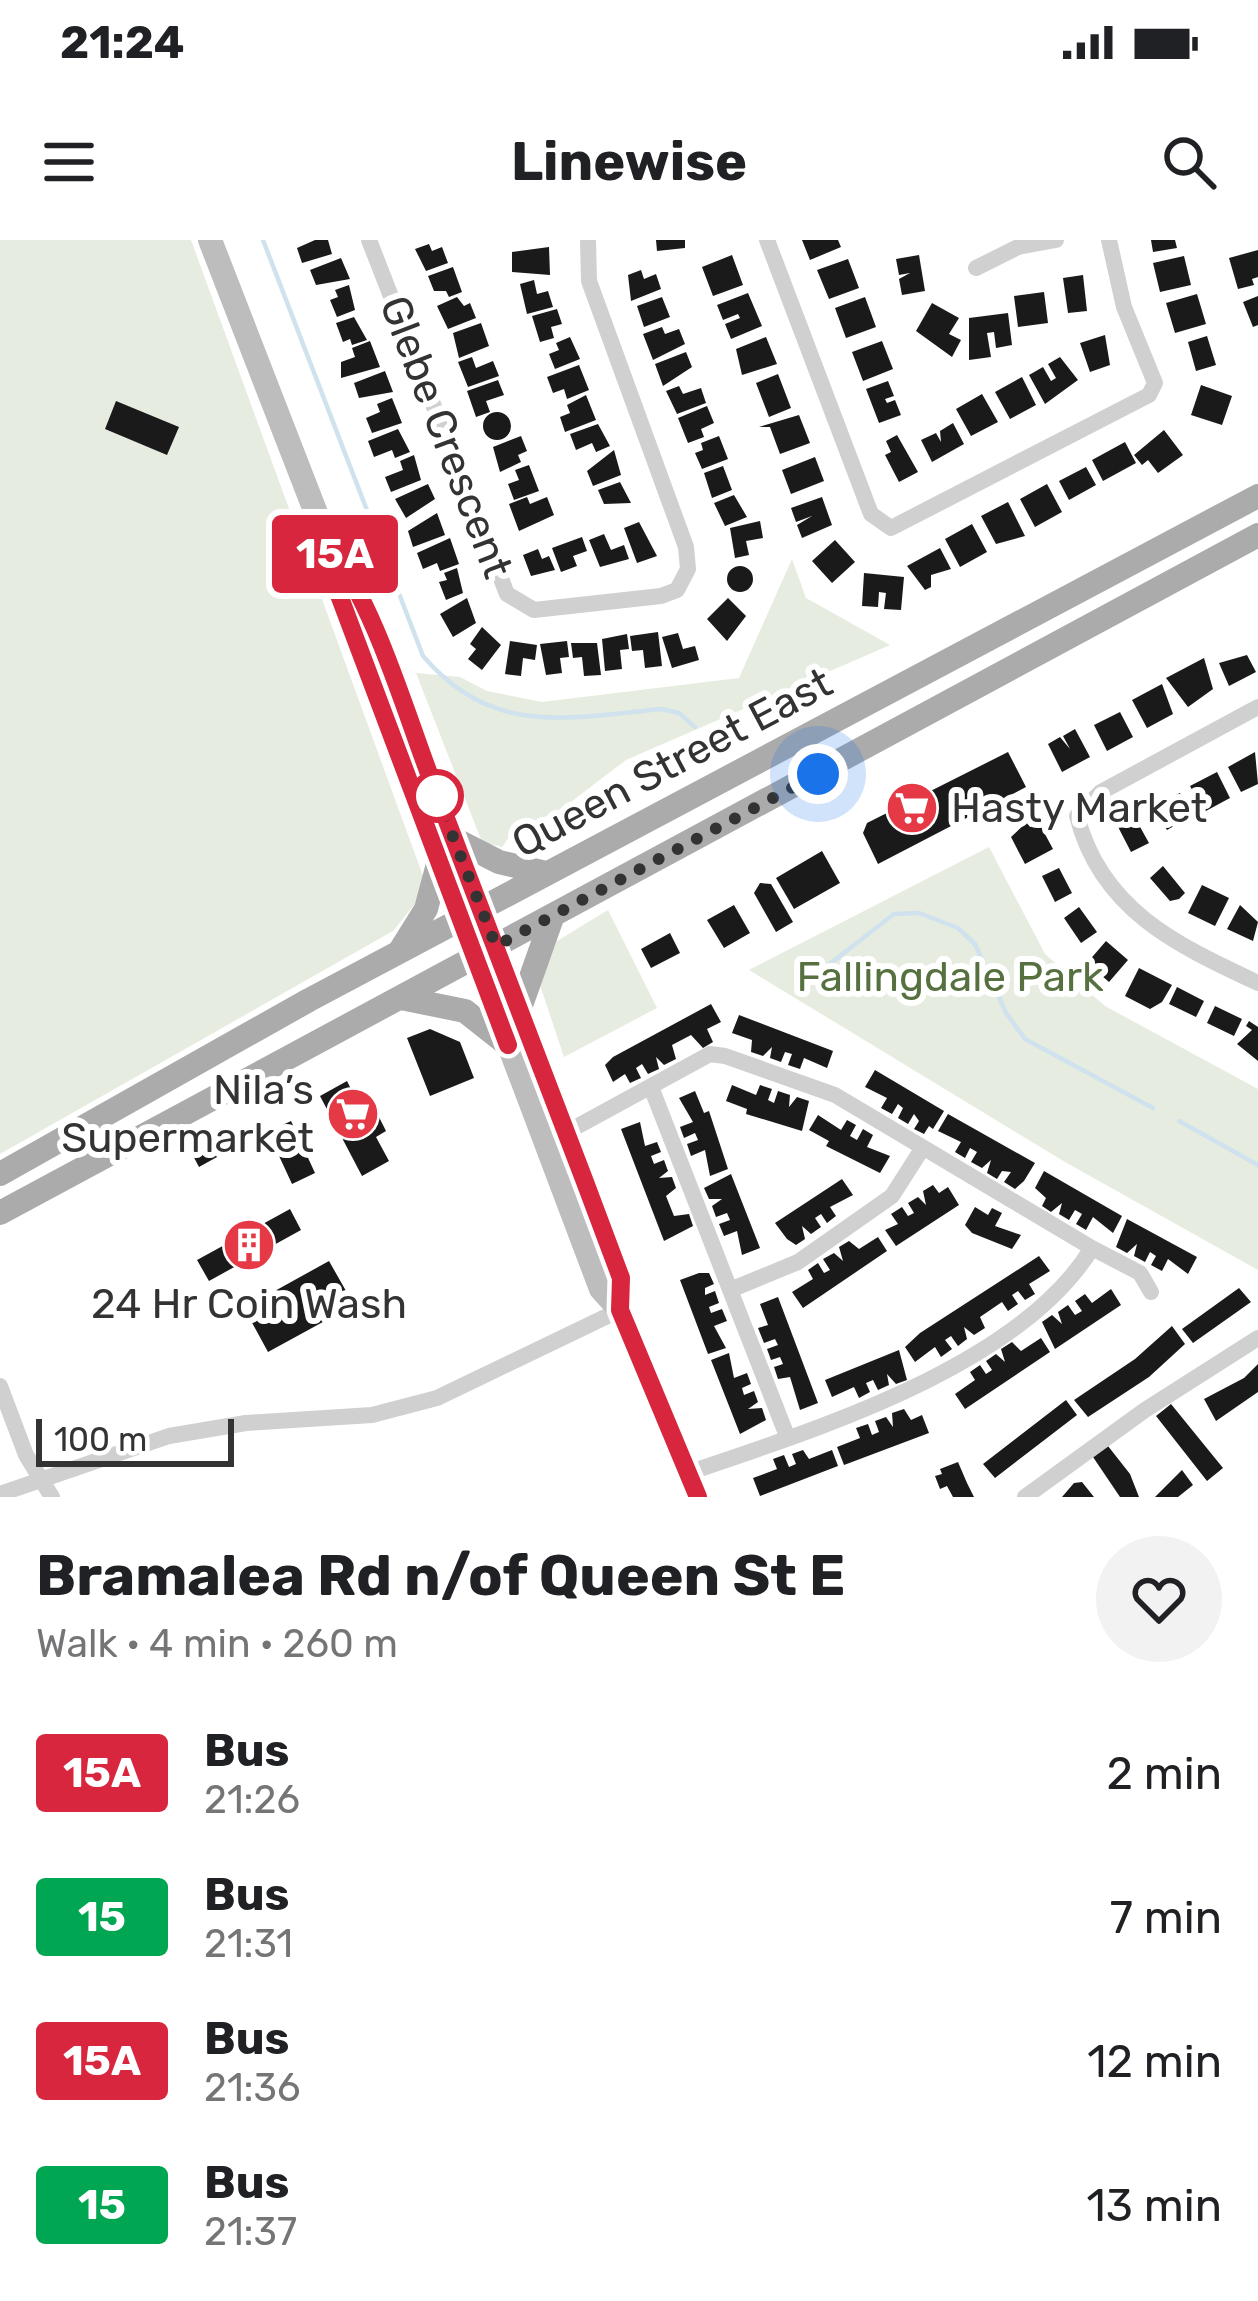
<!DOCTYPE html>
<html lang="en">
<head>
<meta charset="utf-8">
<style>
  :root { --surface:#fff; --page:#f2f2f2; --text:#202124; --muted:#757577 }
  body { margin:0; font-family:Rubik,sans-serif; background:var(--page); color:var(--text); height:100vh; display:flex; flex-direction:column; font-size:45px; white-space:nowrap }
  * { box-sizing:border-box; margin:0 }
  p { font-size:39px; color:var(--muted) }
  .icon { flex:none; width:66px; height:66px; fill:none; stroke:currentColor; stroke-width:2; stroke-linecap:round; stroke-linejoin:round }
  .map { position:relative; height:1257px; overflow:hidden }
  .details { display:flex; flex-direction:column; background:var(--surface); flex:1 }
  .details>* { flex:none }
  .badge { padding:0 24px; border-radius:9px; font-size:42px; line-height:78px }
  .scale { position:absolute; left:36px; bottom:30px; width:198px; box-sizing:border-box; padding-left:12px; border:6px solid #333; border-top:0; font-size:33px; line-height:42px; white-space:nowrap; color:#333; -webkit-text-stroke:9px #fff; paint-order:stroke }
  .you { position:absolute; width:60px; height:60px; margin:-30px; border:9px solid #fff; border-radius:50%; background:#1a73e8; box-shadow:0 0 0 18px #1a73e833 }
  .map>.badge { position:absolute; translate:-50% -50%; box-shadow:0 0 0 6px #fff }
  .round { display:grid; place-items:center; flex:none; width:126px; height:126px; border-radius:63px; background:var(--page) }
  .summary { display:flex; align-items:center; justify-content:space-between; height:204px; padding:0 36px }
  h1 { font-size:57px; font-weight:700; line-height:90px }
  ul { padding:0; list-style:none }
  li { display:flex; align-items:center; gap:36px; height:144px; padding:0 36px }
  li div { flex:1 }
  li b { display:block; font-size:45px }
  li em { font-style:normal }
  li .badge { min-width:132px; font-weight:700; text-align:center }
  .status { display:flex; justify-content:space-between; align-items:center; height:84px; padding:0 60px; background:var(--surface); direction:ltr }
  .status svg { height:33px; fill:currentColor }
  header { display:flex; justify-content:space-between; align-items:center; height:156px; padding:0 36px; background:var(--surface); font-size:54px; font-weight:700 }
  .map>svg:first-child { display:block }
</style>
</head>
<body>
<div class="status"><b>21:24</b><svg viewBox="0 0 49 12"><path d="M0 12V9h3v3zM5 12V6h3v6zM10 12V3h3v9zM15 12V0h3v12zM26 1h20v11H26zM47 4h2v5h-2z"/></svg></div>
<header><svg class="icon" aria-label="menu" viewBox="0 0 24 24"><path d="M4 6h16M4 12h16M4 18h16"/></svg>Linewise<svg class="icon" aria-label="search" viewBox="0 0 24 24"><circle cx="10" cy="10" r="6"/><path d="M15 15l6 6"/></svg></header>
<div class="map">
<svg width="1258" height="1257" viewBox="0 0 1258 1257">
  <rect width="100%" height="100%" fill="#fff"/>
  <path fill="#e6ecdf" d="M0,0h191l232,636 -1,19 -29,36 -393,223z
    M792,319l14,39 84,47 -264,115 -63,48 -50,24 -11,15 -20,-5 -66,-169 44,4 27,14 55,11 197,-24z
    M989,607l56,107 60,52 153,83v181l-193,-108 -316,-192z
    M608,670l49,98 -93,49 -25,-75 18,-41z"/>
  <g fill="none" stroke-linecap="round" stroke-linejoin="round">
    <path stroke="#cfe2ee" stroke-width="4.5" d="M263,0l160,416c69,81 144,62 238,53l18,4 16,14
      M805,743l89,-69 25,-1 39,15 17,16 31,69 19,26 128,69
      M1179,881l79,44"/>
  </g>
  <path fill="#1a1a1a" d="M315,0h13l4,14 -30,9 -5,-15z
    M656,0h29v8l-28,3z
    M802,0h36l3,7 -31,13z
    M1151,0h24l2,8 -24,4z
    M429,4l3,7 10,-4 6,16 -22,8 -11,-22z
    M549,7l1,28 -38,-3v-20z
    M1258,10v27l-6,2 2,6 -16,4 -9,-31z
    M732,15l11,30 -30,11 -11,-29z
    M919,15l6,36 -23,4 -3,-16 11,-6 -11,2 -3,-16z
    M1184,16l7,29 -31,7 -7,-29z
    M341,18l9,21 -34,6 -6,-15z
    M848,19l11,29 -30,11 -12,-29z
    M453,27l9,25 -13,5 -3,-6h-12l-6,-15z
    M641,30l3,9 12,-5 5,15 -30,12 -3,-26z
    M1083,35l4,36 -19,2 -5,-35z
    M534,40l3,14 11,-3 5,16 -26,7 -7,-30z
    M349,45l6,25 -18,7 -7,-17 8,-3 -3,-7z
    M1044,52l4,31 -30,4 -4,-31z
    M748,53l14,33 -31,13 -6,-15 15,-6 -2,-4 -15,6 -6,-15z
    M1197,54l9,30 -31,9 -9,-30z
    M1258,56v29l-5,2 -10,-25z
    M457,57l7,9 6,-3 6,15 -28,11 -11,-23z
    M662,57l8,20 -26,10 -7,-21z
    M865,57l11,30 -30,11 -11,-30z
    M932,63l27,15 -10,16 12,6 -9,17 -36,-26z
    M557,69l5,15 -11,3 3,11 -14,4 -8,-26z
    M1008,73l4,32 -16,3 -2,-16 -7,1 4,24 -22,3v-42z
    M354,77l13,23 -15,5 -2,-6 -7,3 -7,-19z
    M481,83l8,23 -30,12 -6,-25z
    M662,87l3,7 14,-5 6,15 -32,16 -10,-26z
    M1105,95l5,30 -20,7 -10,-29z
    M1207,96l9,29 -20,6 -8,-29z
    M570,97l10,22 -25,10 -6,-15 10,-4 -3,-7z
    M766,97l11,27 -35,11 -6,-26z
    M370,101l10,26 -39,11v-16l14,-5 -3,-9z
    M882,101l11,28 -30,12 -11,-29z
    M686,112l6,15 -29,19 -8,-22z
    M472,117l4,11 17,-7 6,15 -31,11 -10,-25z
    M1060,117l18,23 -33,24 -16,-29 14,-8 8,14 5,-3 -8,-14z
    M579,125l10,25 -22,9 -3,-10 -11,4 -6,-16z
    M385,131l8,21 -34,6 -5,-15z
    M778,134l13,34 -22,9 -13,-34z
    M1022,137l14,28 -26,14 -15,-27z
    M498,140l6,15 -18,6 4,11 -14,5 -9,-26z
    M888,141l6,15 -9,3 2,4 8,-3 6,15 -22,8 -13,-34z
    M1201,145l31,11 -10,29 -31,-10z
    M679,146l4,8 18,-6 5,15 -29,11 -11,-23z
    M982,154l16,28 -27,14 -15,-27z
    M586,155l10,25 -31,12 -5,-15 10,-4 -3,-8z
    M392,158l10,25 -30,10 -6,-15 14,-6 -3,-8z
    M116,161l63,26 -12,28 -62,-26z
    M707,166l7,17 -13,6 3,8 -16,6 -10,-25z
    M483 186a14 14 0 1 1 28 0a14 14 0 1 1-28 0Z
    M799,175l11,28 -30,11 -10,-27h-11z
    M953,183l11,21 -32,18 -11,-22 15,-7 5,9 -1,-11z
    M598,184l12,22 -14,6 -4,-9 -16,7 -6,-16z
    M398,189l12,23 -15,6 -3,-8 -18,7 -6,-16z
    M1164,190l19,25 -25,18 -10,-13 -6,5 -8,-10z
    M897,195l21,37 -19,10 -14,-27 6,-3 -5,-11z
    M521,196l6,15 -9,4 3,7 -21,10 -7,-25z
    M719,196l9,23 -26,10 -7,-16 8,-3 -2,-7z
    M1125,202l11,21 -33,18 -11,-21z
    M614,210l7,25 -28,11 -6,-15z
    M414,215l7,25 -30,12 -6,-15 18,-7 -3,-9z
    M815,217l9,24 -33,13 -9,-24z
    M529,225l10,26 -25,9 -6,-16 11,-4 -4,-10z
    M723,226l9,24 -20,8 -8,-25z
    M1086,227l10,18 -27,15 -10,-19z
    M620,242l11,21 -27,1 -6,-14z
    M428,244l7,15 -29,19 -11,-19z
    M1047,244l15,28 -27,15 -15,-28z
    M734,255l13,22 -22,9 -11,-23z
    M527,257l3,7 17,-7 7,18 -35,16 -10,-27z
    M822,257l10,28 -30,13 -5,-13 15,-9 -16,6 -5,-14z
    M1008,262l17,34 -29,8 -15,-28z
    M437,273l8,22 -32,12 -5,-16z
    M760,281l3,17 -17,3 3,14 -14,3 -5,-30z
    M639,282l18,34 -20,7 -13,-35z
    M972,284l15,28 -27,15 -15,-28z
    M604,294l7,16 13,-5 5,14 -29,8 -11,-27z
    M582,297l5,14 -14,5 4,10 -16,6 -9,-24z
    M450,298l9,26 -19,7 -3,-8 -14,6 -6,-16z
    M835,300l20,22 -23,21 -20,-22z
    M940,308l11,21 -20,6v12l-6,3 -18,-24z
    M538,309l4,10 7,-3 6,14 -24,6 -8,-21z
    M727 339a13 13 0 1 1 26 0a13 13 0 1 1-26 0Z
    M457,328l6,25 -17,7 -7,-18 8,-2 -3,-7z
    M864,333l40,4 -3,33 -17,-1 2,-16 -7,-1 -1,15 -16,-1z
    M467,358l9,25 -23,14 -13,-23z
    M728,358l18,18 -19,25 -20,-22z
    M482,387l19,18 -19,25 -14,-11 8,-10 -6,-5z
    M658,392l4,34 -17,2 -2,-18 -11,1 -2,-15z
    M678,393l5,16 12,-3 4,14 -27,8 -10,-31z
    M627,394l2,15 -9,1 2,19 -17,2 -3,-32z
    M510,401l27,4 -2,15 -12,-2 -2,18 -16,-2z
    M567,401l2,16 -9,1 2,15 -16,2 -6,-31z
    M571,403h26l4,32 -17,1 -2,-19 -9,1z
    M1247,415l9,17 -27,14 -10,-23z
    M1204,418l9,31 -25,18 -22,-29z
    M1162,444l11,30 -26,14 -15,-28z
    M1120,472l13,25 -26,14 -13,-26z
    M1075,489l15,28 -28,15 -14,-28 12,-7 10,12 -7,-13z
    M1008,512l18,35 -148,77 -15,-31 4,-10z
    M1255,512l3,32 -17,8 -13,-25z
    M1217,532l13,26 -26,14 -14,-26z
    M1180,553l10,24 -23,13 -14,-23z
    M1142,566l7,13 -10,6 10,18 -18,9 -16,-31z
    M1027,582l3,5 9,-4 14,26 -28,15 -14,-27z
    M822,611l18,32 -46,26 -18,-31z
    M1163,626l22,27 -6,6 -9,2 -20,-23z
    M1059,628l13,25 -17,9 -13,-26z
    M760,643l11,1 22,38 -17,10 -22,-39z
    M1202,645l27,13 -14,28 -27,-13z
    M734,665l16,28 -26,15 -17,-28z
    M1240,665l18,17 -5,19 -26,-12z
    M1079,667l18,25 -16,11 -17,-25z
    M670,693l10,20 -29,15 -10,-19z
    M1106,701l22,19 -19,22 -22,-19z
    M1139,728l33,17 -10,17 -12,7 -25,-13z
    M1177,747l27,14 -8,16 -27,-13z
    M711,764l10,18 -14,7 6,13 -10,6 -12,-13 -19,10 4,14 -12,6 -8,-8 3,12 -11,5 -6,-10 -6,4 5,10 -11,5 -5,-9 -12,8 -8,-17 8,-8z
    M1215,766l27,13 -8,17 -27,-13z
    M739,775l94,36 -6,17 -23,-10 -4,11 -12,-4 4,-11 -7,-2 -4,10 -11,-4 2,-11 -9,9 -12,-4 1,-12 -20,-7z
    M1249,781l9,6v34l-21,-17 15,-14 -6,-4z
    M430,789l30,13 14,36 -44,18 -23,-58z
    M875,830l69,41 -11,18 -4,-3 -5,8 -10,-5 5,-8 -5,-7 -6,10 -10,-6 5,-10 -5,-4 -6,10 -11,-6 6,-10 -22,-11z
    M347,841l5,10h14l20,40 -10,6 13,24 -27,15 -42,-80z
    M732,845l24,10 4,-10 12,4 -4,11 6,3 4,-12 12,4 -1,12 8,-10 12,4 -7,30 -56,-17 1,-5 -21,-8z
    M695,851l9,22 5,-2 19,58 -18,7 -5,-26 -14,6 -4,-12 11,-4 -3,-7 -11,5 -4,-11 13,-5 -14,-24z
    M948,874l87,49 -11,18 -9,8 -11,-7 7,-10 -9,-1 -5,8 -10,-6 4,-13 -9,8 -11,-6 6,-10 -7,-4 -5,10 -10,-6 6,-10 -23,-11z
    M818,875l23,15 6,-10 9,5 -6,11 7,4 6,-11 10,6 -6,12 23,9 -10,17 -54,-27 3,-5 -20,-11z
    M291,881l24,52 -23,11 -24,-52z
    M640,882l5,24 12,-4 4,10 -10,4 3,8 10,-4 4,11 -9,7 13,-1 4,11 -10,8 8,20 15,-2 4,12 -29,15 -43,-112z
    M208,900l9,17 -18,10 -9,-17z
    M1044,931l78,45 -9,17 -20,-16 -7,13 -10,-6 6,-10 -7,-4 -6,10 -10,-6 3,-11 -11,9 -9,-6 4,-8 -11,-10z
    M731,934l29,74 -18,7 -5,-24 -13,5 -5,-12 11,-4 -3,-7 -11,4 -4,-11 10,-7h-13l-5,-11z
    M842,939l11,16 -23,12 6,9 -9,7 -6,-9 -6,4 6,9 -10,7 -9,-8 3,13 -9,6 -9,-6 -12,-16z
    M933,945l6,8 9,-6 11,18 -63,41 -11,-16 13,-6 -7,-10 11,-7 6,9 6,-3 -6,-10 10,-6 8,8 -3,-14z
    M975,967l13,8 4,-7 10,5 -7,13 26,9 -9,14 -40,-16 -7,-8z
    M290,969l11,21 -92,51 -12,-21z
    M1127,979l70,38 -9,17 -20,-15 -6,12 -11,-6 5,-9 -6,-4 -5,10 -11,-6 3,-12 -10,9 -11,-6z
    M878,997l9,14 -84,57 -11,-16 21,-13 -5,-9 10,-7 6,10 6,-3 -7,-11 11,-6 9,8 -4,-14 10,-6 10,8z
    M1039,1016l11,15 -21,13 6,10 -10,6 -7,-9 -6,4 6,9 -10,7 -6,-9 -22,15 5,11 -11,7 -10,-8 3,12 -9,7 -7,-10 -6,4 7,9 -11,8 -6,-10 -20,15 -10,-15 15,-14z
    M329,1021l25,44 -86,47 -24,-44z
    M699,1033h10l5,11 -9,4v7l10,-4 4,12 -10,4 2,6 11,-4 5,12 -13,5 12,22 -18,6 -28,-74z
    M1239,1048l12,14 -58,41 -11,-14z
    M1111,1049l10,16 -66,44 -13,-27 10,-7 10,9 -4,-12 10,-7 7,10 7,-4 -7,-10 10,-7 7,9z
    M778,1057l40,106 -18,7 -10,-33 -12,2 -4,-12 9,-3 -3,-7 -9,3 -4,-11 11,-4 -3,-6 -11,4 -6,-15 10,-3 -8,-21z
    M1172,1086l13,18 -36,33 -61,40 -14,-17 61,-41z
    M1041,1098l9,14 -85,57 -10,-15 20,-14 -5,-8 10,-7 6,9 6,-4 -6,-9 10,-7 9,8 -4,-13 11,-7 9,9z
    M899,1110l8,30 -11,4 -9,-10 2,11 -11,5 -5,-10 -7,3 4,9 -11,6 -5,-11 -22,10 -7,-17z
    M729,1113l5,25 13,-5 4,11 -9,4 2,7 10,-4 4,11 -10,7 14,-1 4,12 -26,14 -29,-74z
    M1258,1124v28l-42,29 -12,-22 40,-21z
    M1066,1160l11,15 -82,63 -12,-14z
    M1171,1164l52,64 -16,13 -51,-65z
    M904,1169l7,11 11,-5 7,18 -85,32 -7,-18 23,-9 -4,-10 12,-4 4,11 7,-3 -4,-11 11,-4 7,10 -1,-14z
    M1108,1206l22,28 9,23h-19l-27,-40z
    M803,1210l6,9 23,-9 6,16 -78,30 -7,-18 24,-9 -4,-10 11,-4 5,12 7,-3 -4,-10z
    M958,1222l9,21 7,14h-21l-6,-11 -7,3 -5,-13 7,-2 -2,-5z
    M1182,1230l11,15 -15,12h-23z
    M1082,1242l12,15h-32l12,-14z"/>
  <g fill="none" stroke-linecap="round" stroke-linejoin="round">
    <path stroke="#d0d0d0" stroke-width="16" d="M369,0l138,354 27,16 127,-14 16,-6 11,-21 -2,-22 -97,-266 -1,-41
      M767,0l104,274 20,14 258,-133 6,-12 -31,-76 -15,-67
      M976,28l42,-21 38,-7
      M1258,467l-157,85 -24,24c24,94 100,129 181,167
      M651,847l136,349
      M567,892l143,-78 15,2 110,39 257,153c-73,119 -276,181 -404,225
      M1092,1008l48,25 11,19
      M730,1050l68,-28 94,-66 30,-47
      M0,1146l26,69 26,42
      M0,1254l169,-58 77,-13 126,-8 65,-17 183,-88
      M1025,1257l120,-87 113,-72"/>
    <path stroke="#bdbdbd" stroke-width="24" d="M210,0l118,304 2,27 271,718 19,21 78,187
      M344,325l223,567 54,146 -1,32"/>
    <path stroke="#ababab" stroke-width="24" d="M454,599l45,23 47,11
      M401,709l25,-40 12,-45
      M401,758l64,13 43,34
      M520,768l33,-93
      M0,934l309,-174 949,-504
      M0,973l1258,-678"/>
  </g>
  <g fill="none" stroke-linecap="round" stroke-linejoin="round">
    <g stroke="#fff" stroke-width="27">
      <path id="line" d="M508,805l-178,-474 -2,-27c48,63 77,168 106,243 63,164 126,327 187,491l-1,32 78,187"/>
    </g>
    <use href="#line" stroke="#d7263d" stroke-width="18"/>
    <path stroke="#333" stroke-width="12" stroke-dasharray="0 21.6" d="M437,556l59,150 322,-172"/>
  </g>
  <defs>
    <g id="supermarket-disc" transform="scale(2.7)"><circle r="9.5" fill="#e63946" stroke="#fff"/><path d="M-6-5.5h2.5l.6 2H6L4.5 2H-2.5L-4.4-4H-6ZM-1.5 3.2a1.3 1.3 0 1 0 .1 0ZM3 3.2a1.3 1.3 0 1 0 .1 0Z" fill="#fff"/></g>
    <g id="building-disc" transform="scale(2.7)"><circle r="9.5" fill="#e63946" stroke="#fff"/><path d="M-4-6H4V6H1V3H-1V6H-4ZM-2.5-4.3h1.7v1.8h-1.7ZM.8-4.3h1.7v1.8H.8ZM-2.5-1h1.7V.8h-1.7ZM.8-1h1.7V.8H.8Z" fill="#fff"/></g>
  </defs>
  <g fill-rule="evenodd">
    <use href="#supermarket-disc" x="912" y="568"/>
    <use href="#supermarket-disc" x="353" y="874"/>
    <use href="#building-disc" x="249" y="1005"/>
  </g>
  <circle fill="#fff" stroke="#d7263d" stroke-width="6" cx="437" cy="556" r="24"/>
  <g text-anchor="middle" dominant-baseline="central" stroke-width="12" stroke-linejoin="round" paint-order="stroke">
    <g font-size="42" fill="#333" stroke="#fff">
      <text transform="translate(446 197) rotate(69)">Glebe Crescent</text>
      <text transform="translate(672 523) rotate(-28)">Queen Street East</text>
    </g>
    <g font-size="42" fill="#333" stroke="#fff" text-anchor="start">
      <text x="951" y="568">Hasty Market</text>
      <text x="314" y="850" text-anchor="end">Nila’s<tspan x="314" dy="48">Supermarket</tspan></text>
      <text x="249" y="1064" text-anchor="middle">24 Hr Coin Wash</text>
    </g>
    <g font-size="42" fill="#56703f" stroke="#fff">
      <text x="950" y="737">Fallingdale Park</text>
    </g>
  </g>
</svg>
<div class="scale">100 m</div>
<div class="you" style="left:818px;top:534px"></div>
<b class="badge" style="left:335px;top:314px;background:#d7263d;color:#fff">15A</b>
</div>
<section class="details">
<div class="summary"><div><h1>Bramalea Rd n/of Queen St E</h1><p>Walk · 4 min · 260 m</p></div><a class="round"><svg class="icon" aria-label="heart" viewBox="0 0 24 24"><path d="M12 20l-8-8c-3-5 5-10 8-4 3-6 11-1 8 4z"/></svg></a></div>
<ul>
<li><span class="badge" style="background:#d7263d;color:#fff">15A</span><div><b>Bus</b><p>21:26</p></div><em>2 min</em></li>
<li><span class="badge" style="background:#00a651;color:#fff">15</span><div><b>Bus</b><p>21:31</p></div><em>7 min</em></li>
<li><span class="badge" style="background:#d7263d;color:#fff">15A</span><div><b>Bus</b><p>21:36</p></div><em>12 min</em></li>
<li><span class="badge" style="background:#00a651;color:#fff">15</span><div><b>Bus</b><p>21:37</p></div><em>13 min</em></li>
</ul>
</section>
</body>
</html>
